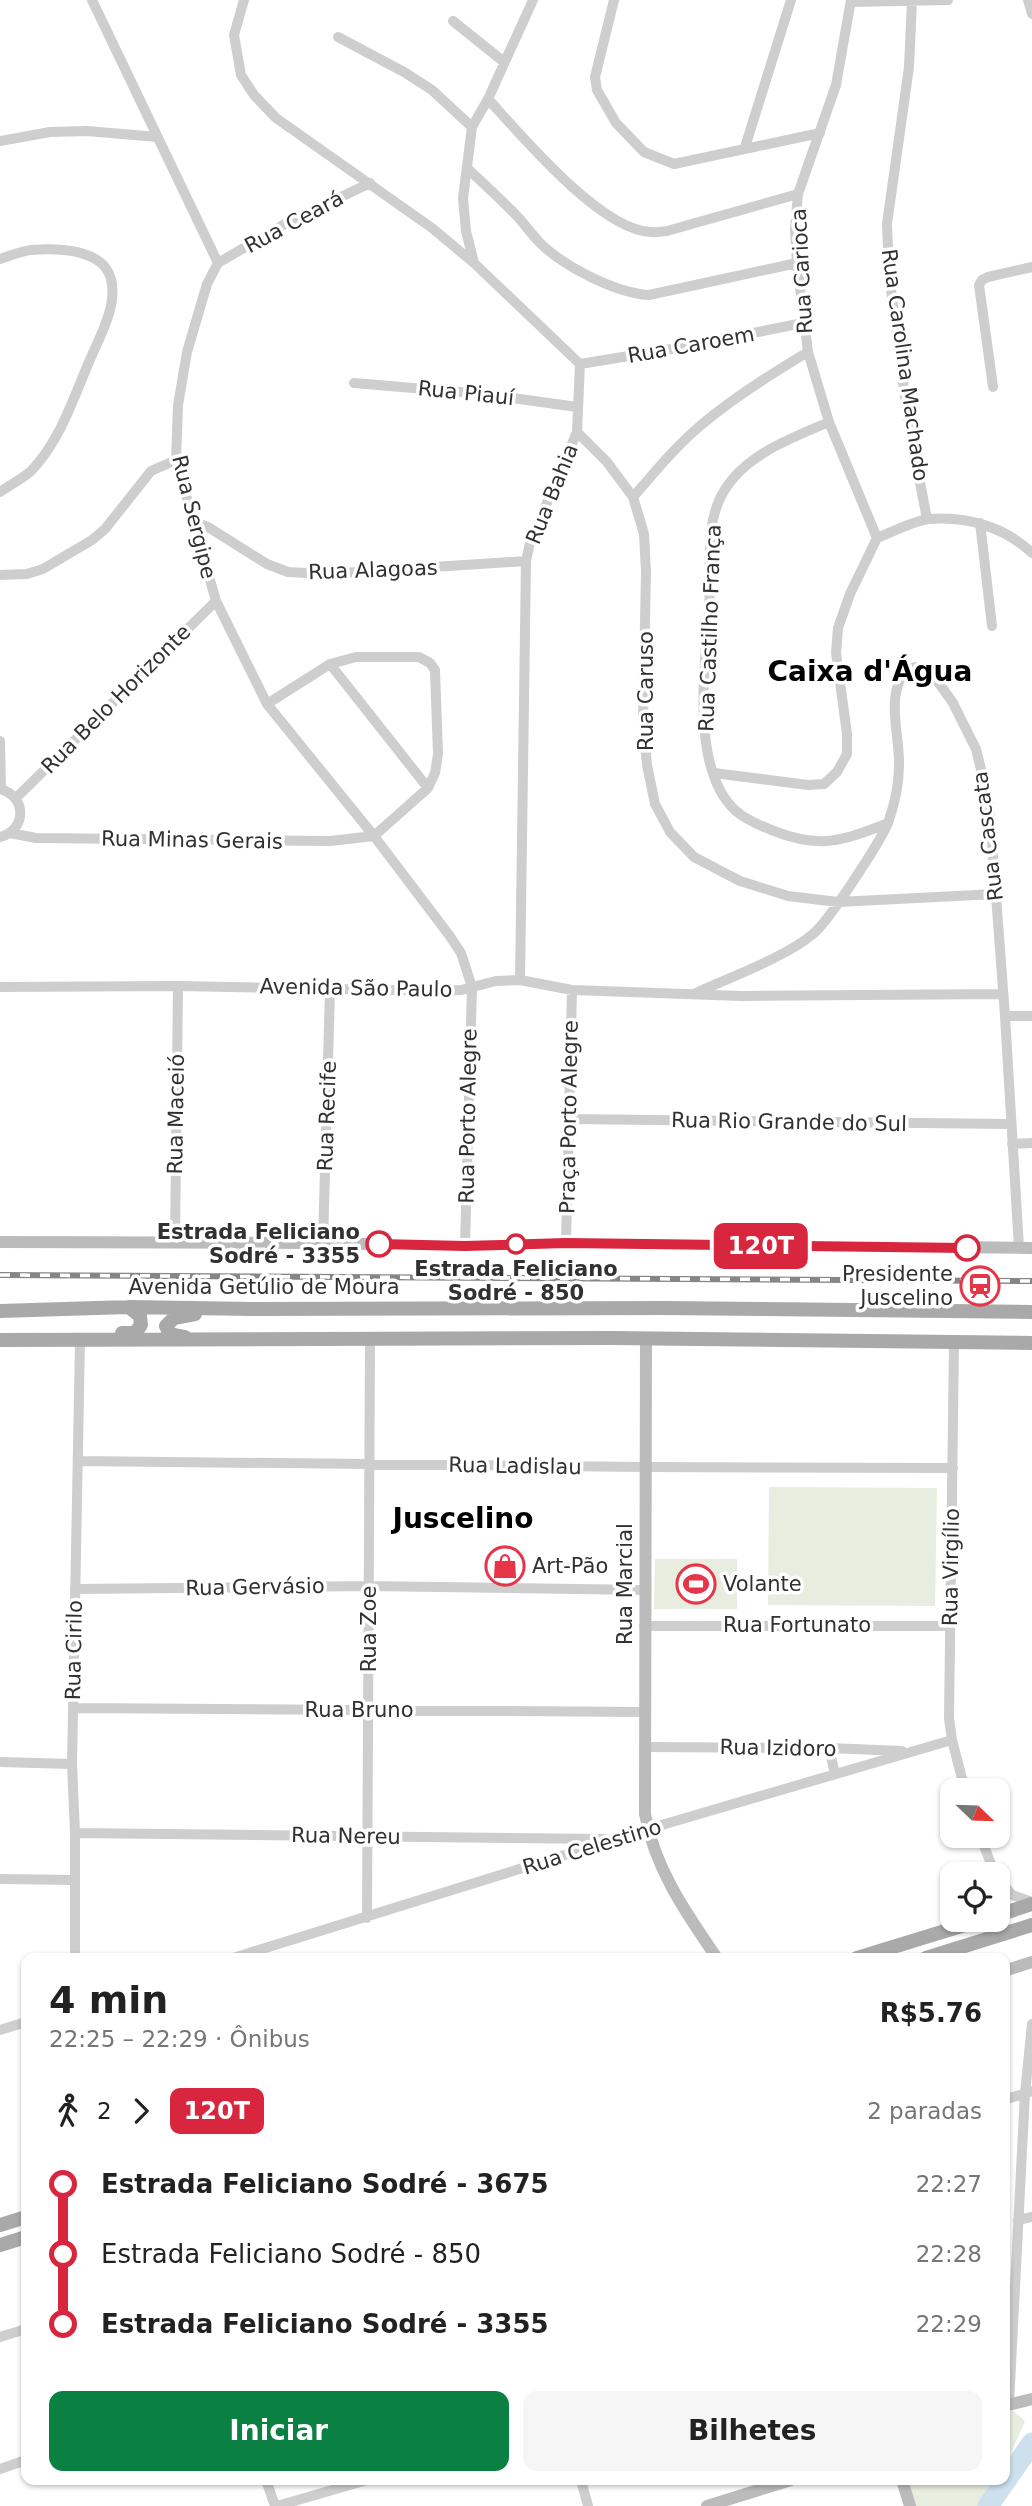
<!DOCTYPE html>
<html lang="pt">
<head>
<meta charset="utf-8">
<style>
  :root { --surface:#fff; --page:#f6f6f6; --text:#222; --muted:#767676; --accent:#0b8043 }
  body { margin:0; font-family:"DejaVu Sans",sans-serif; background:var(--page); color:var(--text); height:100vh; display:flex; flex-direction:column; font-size:26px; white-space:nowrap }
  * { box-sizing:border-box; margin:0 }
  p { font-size:23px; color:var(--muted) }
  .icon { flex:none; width:38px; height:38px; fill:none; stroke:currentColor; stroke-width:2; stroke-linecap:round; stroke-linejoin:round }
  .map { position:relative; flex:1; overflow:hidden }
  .panel { position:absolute; left:21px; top:1953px; width:989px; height:532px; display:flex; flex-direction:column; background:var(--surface); border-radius:14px; box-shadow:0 2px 5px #0004 }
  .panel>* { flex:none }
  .badge { padding:0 14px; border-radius:10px; font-size:24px; line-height:46px }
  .needle { width:46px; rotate:113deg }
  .fabs { position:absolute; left:940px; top:1778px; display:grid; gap:14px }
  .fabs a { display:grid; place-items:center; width:70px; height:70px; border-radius:14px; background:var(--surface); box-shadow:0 2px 5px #0004; font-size:35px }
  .map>.badge { position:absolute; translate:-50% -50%; box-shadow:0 0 0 4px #fff }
  .legs { display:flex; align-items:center; gap:10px; height:77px; padding:0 28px; font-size:23px }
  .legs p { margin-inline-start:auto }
  .overview { display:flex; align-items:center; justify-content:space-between; height:119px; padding:0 28px }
  h1 { font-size:38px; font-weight:800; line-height:52px }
  .button { display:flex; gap:14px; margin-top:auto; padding:14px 28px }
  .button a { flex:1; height:80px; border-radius:14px; background:var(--accent); color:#fff; font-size:28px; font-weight:800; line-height:80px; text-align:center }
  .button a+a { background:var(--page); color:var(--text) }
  ul { padding:0 28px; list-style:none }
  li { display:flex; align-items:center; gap:24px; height:70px; font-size:26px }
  li i { display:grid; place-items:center; width:10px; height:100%; margin:0 9px; background:currentColor }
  li i::after { content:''; width:18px; height:18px; margin:-9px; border:5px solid; border-radius:50%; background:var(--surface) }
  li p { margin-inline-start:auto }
  li:first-child i { background:linear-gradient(#0000 50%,currentColor 0) }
  li:last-child i { background:linear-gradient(currentColor 50%,#0000 0) }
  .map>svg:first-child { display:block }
</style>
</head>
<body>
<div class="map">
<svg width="1032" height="2506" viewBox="0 0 1032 2506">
  <rect width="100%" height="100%" fill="#fff"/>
  <path fill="#e7eedf" d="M769,1487l168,1 -2,118 -167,-1z
    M655,1559h82v50h-83z
    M1011,2409l14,12 -20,46v-56z
    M908,2480h89l-15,26h-67z"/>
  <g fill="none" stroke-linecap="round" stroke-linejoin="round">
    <path stroke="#cce1ed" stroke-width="21" d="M988,2506l44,-63"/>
    <path stroke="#cecece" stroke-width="10" d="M92,0l126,263
      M244,0l-10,35 7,40 13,20 22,23 156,110 42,35 106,101 -3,68 -47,111 -4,18 -6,419
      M614,0l-19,77 2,13 19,33 28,29 30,12 146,-31
      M851,0l-15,85 -38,109 -3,35 2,34 11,89 21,70 48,116
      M1028,0l4,14
      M851,2l97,-2
      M912,2l-3,65 -22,157 2,50 19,146 19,99
      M453,21l51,41
      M338,37l66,35 28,18 40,37
      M488,99c33,36 113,132 163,133 5,1 11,-1 16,-1l131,-37
      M0,141l50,-9 37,-1 71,6
      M745,147l46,-147
      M467,168c15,14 29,27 43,41 11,10 19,22 29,33 24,24 76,51 110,53l148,-32
      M0,259c10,-3 21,-8 31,-9 25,-2 72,-2 80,29 7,27 -12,59 -22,83 -16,37 -29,79 -58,109 -9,8 -21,14 -31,21
      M218,263l-11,21 -20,68 -9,53 -2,55 40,141 51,103 107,132 75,99 12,18 11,34 -7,259
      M218,263l65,-38 87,-42
      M474,263l-8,-32 -3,-33 9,-71 16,-28 45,-99
      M580,364l98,-16 125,-25
      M354,383l130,11 93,13
      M993,387l-14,-102 3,-5 6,-3 44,-10
      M829,422c-37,16 -83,32 -105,69 -21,34 -12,82 -15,120 -4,55 -19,159 27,200 10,9 25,15 38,20 46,18 68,10 112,-7
      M577,432l30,30 26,35 11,37 2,38 -3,149 4,44 8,39 15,28 24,25 46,24 48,15 50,6 158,-8
      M633,497c22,-25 42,-50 67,-71 33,-28 71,-52 108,-74
      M192,521l16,6 59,37 21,8 39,2 199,-13
      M980,523l12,103
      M0,575l27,-1 16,-5 49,-29 13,-11 46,-58 25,-11
      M330,664l98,124
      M0,741l1,48
      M714,773l94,12 16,-1 13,-12 10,-18v-20l-11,-81 2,-25 12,-34 27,-56c16,-6 35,-17 52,-19 38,-3 76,8 103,34
      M0,789c27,7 27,41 0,48
      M16,798l200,-197
      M10,833l26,5 294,3 44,-5 54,-48 7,-15 3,-19 -3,-84 -5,-7 -11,-6h-63l-26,7 -63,40
      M0,987l178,-1 267,5 16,-1 35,-9 24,-1 52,10 170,6 261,-2
      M694,994c34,-16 92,-37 119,-60 16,-13 67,-92 75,-111 6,-17 11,-39 11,-58 1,-31 -15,-72 9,-97l10,-1 13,5 22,31 23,46 13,53 16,214 14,232
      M1005,1016h27
      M568,1119l442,5
      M1012,1144l20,-1
      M175,1241l3,-255
      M323,1243l7,-254
      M566,1243l6,-253
      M954,1343l-5,375 3,22 13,50
      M78,1461l567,6 308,1
      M75,1589l294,-3 276,4
      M644,1626h306
      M74,1708l570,4
      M644,1747l185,1 73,3
      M829,1748l6,26
      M0,1762l72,2
      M75,1833l532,6
      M980,1836l15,38
      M998,1878l14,17 20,7
      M0,1879l75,1
      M367,1918l3,-578
      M75,1958v-125l-3,-69 8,-423
      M233,1958l415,-129 304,-89
      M0,2030l26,-8
      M1004,2100l28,-9
      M1018,2220l14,-3
      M0,2337l26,-8
      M1009,2404l16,-311 7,-69
      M0,2469l26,-9
      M266,2480l9,26
      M581,2480l7,26
      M277,2506l90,-26"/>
    <path stroke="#bbb" stroke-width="12" d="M0,1242l323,1 142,3 101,-3 466,5
      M646,1338l-1,476c10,55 41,99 72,144
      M1004,1971l28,-9
      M1004,2406l28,-7
      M902,2480l8,26
      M707,2506l84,-26"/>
    <path stroke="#a9a9a9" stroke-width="14" d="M0,1311l129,-4 123,2 410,-1 370,4
      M122,1333h13l6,-8 -1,-9 -11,-9
      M185,1337l-15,-3 -4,-8 8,-8 21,-4
      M0,1340l612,-2 420,5
      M998,1915l34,-11
      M857,1958l124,-38
      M926,1958l106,-33
      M0,2225l26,-8
      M0,2245l26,-8"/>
    <g stroke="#868686" stroke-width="6">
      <path id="rail" d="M0,1275l1032,6"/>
    </g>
    <use href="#rail" stroke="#fff" stroke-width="3.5" stroke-dasharray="10" stroke-linecap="butt"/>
  </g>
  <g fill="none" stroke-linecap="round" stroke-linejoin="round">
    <g stroke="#fff" stroke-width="16">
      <path id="line-1" d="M379,1244l86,2 101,-3 401,5"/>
    </g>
    <use href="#line-1" stroke="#d7263d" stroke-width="10"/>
  </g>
  <defs>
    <g id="station-ring" transform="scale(2.0125)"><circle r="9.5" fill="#fff" stroke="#e63548" stroke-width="1.5"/><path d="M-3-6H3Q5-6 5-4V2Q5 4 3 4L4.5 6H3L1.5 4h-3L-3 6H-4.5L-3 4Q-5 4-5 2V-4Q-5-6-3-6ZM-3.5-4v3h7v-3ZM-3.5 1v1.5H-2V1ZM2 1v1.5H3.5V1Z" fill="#e63548"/></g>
    <g id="shop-ring" transform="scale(2.0125)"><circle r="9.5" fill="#fff" stroke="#e63548" stroke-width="1.5"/><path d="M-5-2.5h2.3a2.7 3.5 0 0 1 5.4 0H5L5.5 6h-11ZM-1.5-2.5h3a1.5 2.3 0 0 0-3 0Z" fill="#e63548"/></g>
    <g id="stadium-ring" transform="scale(2.0125)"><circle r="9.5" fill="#fff" stroke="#e63548" stroke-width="1.5"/><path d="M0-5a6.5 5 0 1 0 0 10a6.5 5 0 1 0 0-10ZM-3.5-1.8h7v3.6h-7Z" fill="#e63548"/></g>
  </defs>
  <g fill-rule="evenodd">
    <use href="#station-ring" x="980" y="1286"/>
    <use href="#shop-ring" x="505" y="1566"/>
    <use href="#stadium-ring" x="696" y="1584"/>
  </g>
  <g fill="#fff" stroke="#d7263d" stroke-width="3.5">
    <circle cx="379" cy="1244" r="12"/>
    <circle cx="516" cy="1244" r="9"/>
    <circle cx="967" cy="1248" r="12"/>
  </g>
  <g text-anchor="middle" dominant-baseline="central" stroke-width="7" stroke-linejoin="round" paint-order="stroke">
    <g font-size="21" fill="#313131" stroke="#fff">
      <text transform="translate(294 222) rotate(-28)">Rua Ceará</text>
      <text transform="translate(802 271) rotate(-93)">Rua Carioca</text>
      <text transform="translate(691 345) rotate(-10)">Rua Caroem</text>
      <text transform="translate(905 365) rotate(82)">Rua Carolina Machado</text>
      <text transform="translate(466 393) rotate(6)">Rua Piauí</text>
      <text transform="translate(552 494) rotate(-68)">Rua Bahia</text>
      <text transform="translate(194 517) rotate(76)">Rua Sergipe</text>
      <text transform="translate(373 570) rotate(-2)">Rua Alagoas</text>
      <text transform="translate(710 628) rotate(-88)">Rua Castilho França</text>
      <text transform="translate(646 691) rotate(-90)">Rua Caruso</text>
      <text transform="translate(116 699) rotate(-45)">Rua Belo Horizonte</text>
      <text transform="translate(988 836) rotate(-97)">Rua Cascata</text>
      <text transform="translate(192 840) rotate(1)">Rua Minas Gerais</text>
      <text transform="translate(356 988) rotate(1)">Avenida São Paulo</text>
      <text transform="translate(176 1114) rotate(-89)">Rua Maceió</text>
      <text transform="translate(327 1116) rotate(-88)">Rua Recife</text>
      <text transform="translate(468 1116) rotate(-89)">Rua Porto Alegre</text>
      <text transform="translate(569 1117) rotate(-89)">Praça Porto Alegre</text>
      <text transform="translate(789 1122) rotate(1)">Rua Rio Grande do Sul</text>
      <text x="264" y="1287">Avenida Getúlio de Moura</text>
      <text transform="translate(515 1466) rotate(1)">Rua Ladislau</text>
      <text transform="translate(951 1567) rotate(-89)">Rua Virgílio</text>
      <text transform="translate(625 1584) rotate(-90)">Rua Marcial</text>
      <text transform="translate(255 1587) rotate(-1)">Rua Gervásio</text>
      <text x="797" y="1625">Rua Fortunato</text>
      <text transform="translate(369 1629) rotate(-90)">Rua Zoe</text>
      <text transform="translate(74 1650) rotate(-89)">Rua Cirilo</text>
      <text x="359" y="1710">Rua Bruno</text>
      <text transform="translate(778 1748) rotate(1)">Rua Izidoro</text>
      <text transform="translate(346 1836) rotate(1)">Rua Nereu</text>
      <text transform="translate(592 1847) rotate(-17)">Rua Celestino</text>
    </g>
    <g font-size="21" font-weight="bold" fill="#313131" stroke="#fff" text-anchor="end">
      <text x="360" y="1232">Estrada Feliciano<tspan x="360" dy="24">Sodré - 3355</tspan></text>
      <text x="516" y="1269" text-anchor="middle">Estrada Feliciano<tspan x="516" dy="24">Sodré - 850</tspan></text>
    </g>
    <g font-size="21" fill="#313131" stroke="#fff" text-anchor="start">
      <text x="953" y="1274" text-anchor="end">Presidente<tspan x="953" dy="24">Juscelino</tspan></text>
      <text x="532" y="1566">Art-Pão</text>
      <text x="723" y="1584">Volante</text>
    </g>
    <g font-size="28" font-weight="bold" fill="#000" stroke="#fff">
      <text x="870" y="671">Caixa d'Água</text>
      <text x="463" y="1518">Juscelino</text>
    </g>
  </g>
</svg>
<div class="fabs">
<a><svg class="needle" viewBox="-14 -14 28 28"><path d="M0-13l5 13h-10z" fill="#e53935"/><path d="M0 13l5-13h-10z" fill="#767676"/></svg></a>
<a><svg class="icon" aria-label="locate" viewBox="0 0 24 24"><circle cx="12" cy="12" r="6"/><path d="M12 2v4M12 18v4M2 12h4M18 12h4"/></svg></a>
</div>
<b class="badge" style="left:761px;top:1246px;background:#d7263d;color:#fff">120T</b>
<section class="panel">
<div class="overview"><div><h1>4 min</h1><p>22:25 – 22:29 · Ônibus</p></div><b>R$5.76</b></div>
<div class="legs"><svg class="icon" aria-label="walk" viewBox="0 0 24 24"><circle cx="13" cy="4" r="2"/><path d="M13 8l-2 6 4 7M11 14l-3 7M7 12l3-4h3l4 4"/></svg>2<svg class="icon" aria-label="forward" viewBox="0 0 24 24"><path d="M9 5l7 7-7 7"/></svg><b class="badge" style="background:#d7263d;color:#fff">120T</b><p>2 paradas</p></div>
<ul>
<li><i style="color:#d7263d"></i><b>Estrada Feliciano Sodré - 3675</b><p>22:27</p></li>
<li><i style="color:#d7263d"></i><span>Estrada Feliciano Sodré - 850</span><p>22:28</p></li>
<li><i style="color:#d7263d"></i><b>Estrada Feliciano Sodré - 3355</b><p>22:29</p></li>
</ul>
<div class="button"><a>Iniciar</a><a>Bilhetes</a></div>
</section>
</div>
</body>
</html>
